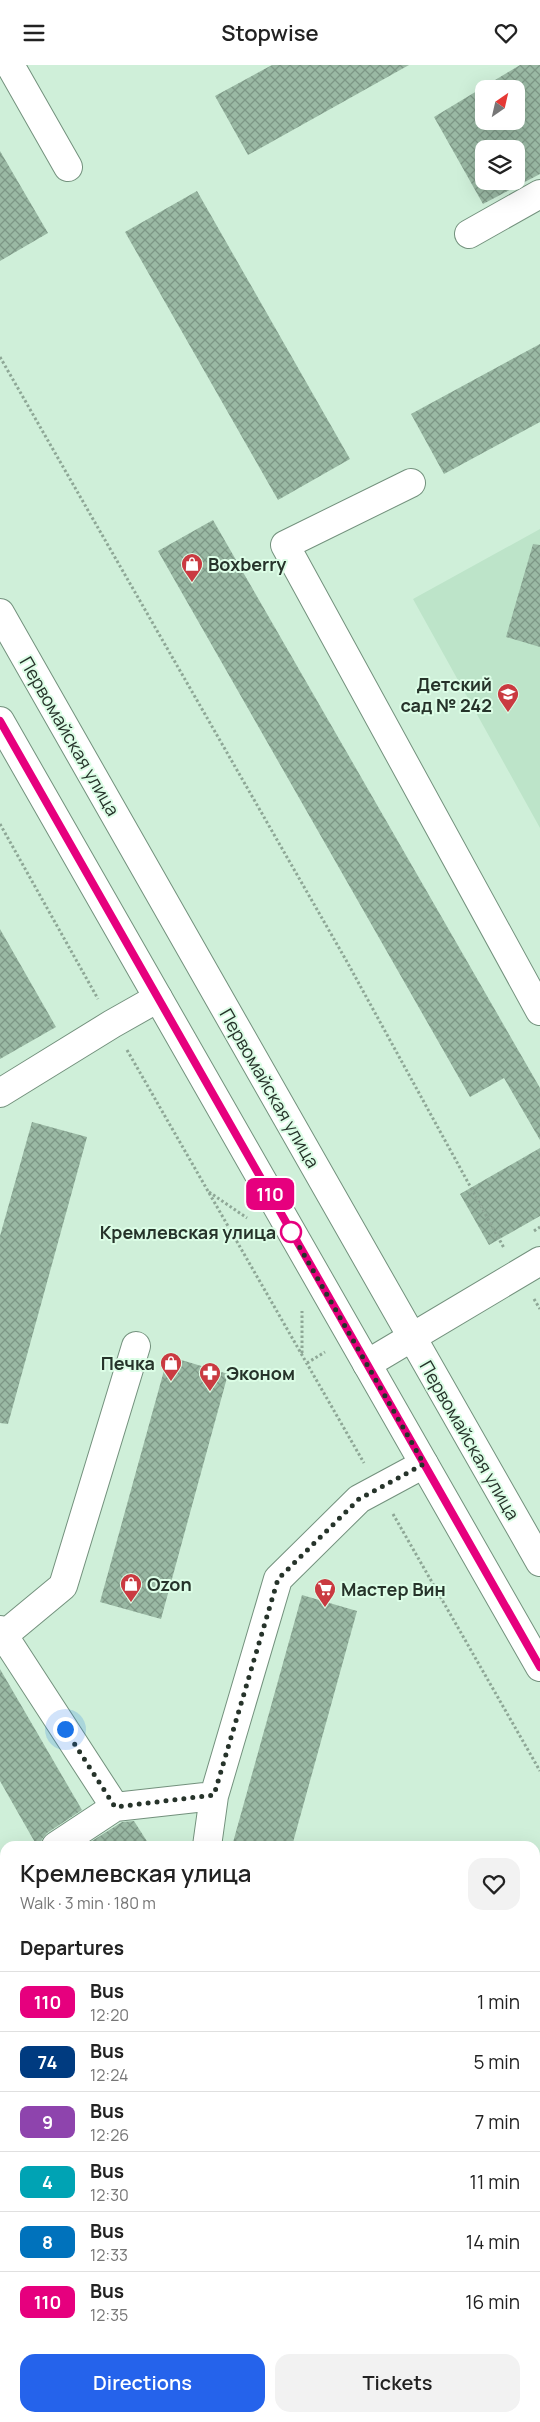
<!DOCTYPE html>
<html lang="en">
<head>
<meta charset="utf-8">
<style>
  :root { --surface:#fff; --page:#f2f2f2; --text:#222; --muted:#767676; --line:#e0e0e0; --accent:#2563eb }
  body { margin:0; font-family:Manrope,sans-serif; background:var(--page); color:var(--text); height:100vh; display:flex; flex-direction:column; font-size:19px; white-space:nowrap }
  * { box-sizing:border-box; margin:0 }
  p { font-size:16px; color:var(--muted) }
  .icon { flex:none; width:28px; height:28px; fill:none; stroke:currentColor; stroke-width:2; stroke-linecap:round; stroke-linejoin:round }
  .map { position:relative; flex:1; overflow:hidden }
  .drawer { position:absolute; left:0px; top:1776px; width:540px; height:581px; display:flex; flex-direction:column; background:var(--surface); border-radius:15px 15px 0 0; box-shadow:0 5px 20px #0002 }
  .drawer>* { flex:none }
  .badge { padding:0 10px; border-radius:8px; font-size:18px; line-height:32px }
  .needle { width:32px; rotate:34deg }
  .buttons { position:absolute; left:475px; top:15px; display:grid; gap:10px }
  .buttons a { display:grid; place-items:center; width:50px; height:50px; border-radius:10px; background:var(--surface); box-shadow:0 5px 20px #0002; font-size:25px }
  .you { position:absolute; width:25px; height:25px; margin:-12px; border:4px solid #fff; border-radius:50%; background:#1a73e8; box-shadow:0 0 0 8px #1a73e833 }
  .map>.badge { position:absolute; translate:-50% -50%; box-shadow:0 0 0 2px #fff }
  h2 { padding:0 20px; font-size:19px; line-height:45px }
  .round { display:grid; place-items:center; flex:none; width:52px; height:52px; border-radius:15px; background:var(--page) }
  .overview { display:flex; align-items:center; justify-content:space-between; height:85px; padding:0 20px }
  h1 { font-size:24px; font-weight:600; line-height:38px }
  .primary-button { display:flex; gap:10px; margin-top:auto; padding:10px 20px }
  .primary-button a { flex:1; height:58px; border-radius:15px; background:var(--accent); color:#fff; font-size:20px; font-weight:600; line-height:58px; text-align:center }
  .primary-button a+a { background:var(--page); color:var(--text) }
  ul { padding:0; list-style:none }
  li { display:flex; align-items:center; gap:15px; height:60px; padding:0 20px; border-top:1px solid var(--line) }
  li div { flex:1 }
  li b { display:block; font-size:19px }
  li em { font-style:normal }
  li .badge { min-width:55px; font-weight:700; text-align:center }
  header { display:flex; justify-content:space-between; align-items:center; height:65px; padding:0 20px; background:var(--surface); font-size:22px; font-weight:600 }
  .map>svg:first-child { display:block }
</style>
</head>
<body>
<header><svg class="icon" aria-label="menu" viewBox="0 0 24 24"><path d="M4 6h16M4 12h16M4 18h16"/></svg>Stopwise<svg class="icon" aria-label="heart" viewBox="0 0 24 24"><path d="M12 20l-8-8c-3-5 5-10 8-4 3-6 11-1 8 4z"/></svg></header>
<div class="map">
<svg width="540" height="2357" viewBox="0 0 540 2357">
  <defs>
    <pattern id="building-cross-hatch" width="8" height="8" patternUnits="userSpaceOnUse" patternTransform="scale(1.25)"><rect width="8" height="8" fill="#9ab9a4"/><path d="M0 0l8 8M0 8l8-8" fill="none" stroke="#7d9786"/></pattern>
  </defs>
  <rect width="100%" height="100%" fill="#cfefd9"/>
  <path fill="#bde4c9" d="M540,464v299l-127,-229z
    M5,2021v331h354l3,5h-362v-333z"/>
  <path fill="url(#building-cross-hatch)" fill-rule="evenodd" d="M272,0h137l-161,90 -33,-59z
    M520,0h20v109l-57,30 -49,-87zM484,24h32v32h-32zM484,84h32v32h-32z
    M0,86l48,82 -48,28z
    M197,126l153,268 -72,41 -153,-268z
    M540,279v78l-96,52 -33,-60z
    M213,455l327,568v52l-36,-62 -34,19 -312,-546z
    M533,479l7,1v102l-34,-10z
    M0,864l56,98 -56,32z
    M32,1057l55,15 -79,287 -8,-1v-187z
    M540,1083v68l-51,29 -29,-51z
    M168,1291l60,18 -67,245 -61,-17z
    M302,1530l55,16 -65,235h-60z
    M0,1604l82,141 -35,23 -5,6 -2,7h-3l-37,-65z
    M134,1756l16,25h-66l38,-24z"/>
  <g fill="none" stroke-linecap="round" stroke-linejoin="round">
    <g stroke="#73917d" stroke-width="30">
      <path id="minor" d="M10,0l58,102
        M469,169l71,-40
        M411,418l-126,62 255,466
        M0,1028l112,-69 46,-26
        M367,1299l173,-103
        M0,1565l115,177 99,-11
        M4,1570l59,-49 73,-240
        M56,1781l59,-39
        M207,1781l7,-50 64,-217 81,-80 65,-35
        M0,1818l5,-3
        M535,2274l5,10
        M386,2352l3,5"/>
    </g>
    <g stroke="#73917d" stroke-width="30">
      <path id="major" d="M0,548l540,949
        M0,656l540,946"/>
    </g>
    <path stroke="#8ea796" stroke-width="3" stroke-dasharray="2.5 2.5" stroke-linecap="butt" d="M0,292l346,603 158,288
      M0,759l98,175
      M127,985l237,413
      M209,1127l38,26
      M534,1166l6,-4
      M534,1234l6,10
      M302,1288v-42
      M307,1298l18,-11
      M393,1449l147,257"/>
    <use href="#minor" stroke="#fff" stroke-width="28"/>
    <use href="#major" stroke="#fff" stroke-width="28"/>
  </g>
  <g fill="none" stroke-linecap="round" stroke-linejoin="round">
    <g stroke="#fff" stroke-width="11">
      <path id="line" d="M0,656l540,946"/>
    </g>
    <use href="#line" stroke="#e6007e" stroke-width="8"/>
    <path stroke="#26332a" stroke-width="5" stroke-dasharray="0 9" d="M65,1664l50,78 99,-12 64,-216 81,-80 65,-35 -133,-232"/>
  </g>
  <defs>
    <g id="shop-pin" transform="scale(1.125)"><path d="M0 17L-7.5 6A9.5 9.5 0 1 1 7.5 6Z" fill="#ca3a41" stroke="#dcfde6"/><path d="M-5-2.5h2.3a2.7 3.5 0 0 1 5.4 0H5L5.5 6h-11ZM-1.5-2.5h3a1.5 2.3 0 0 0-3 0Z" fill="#fff"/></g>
    <g id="school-pin" transform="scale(1.125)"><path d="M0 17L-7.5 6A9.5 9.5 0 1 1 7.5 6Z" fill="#ca3a41" stroke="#dcfde6"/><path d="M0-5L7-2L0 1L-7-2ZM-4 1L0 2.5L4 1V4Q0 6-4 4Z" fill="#fff"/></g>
    <g id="pharmacy-pin" transform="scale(1.125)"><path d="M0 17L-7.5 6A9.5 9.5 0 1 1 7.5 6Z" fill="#ca3a41" stroke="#dcfde6"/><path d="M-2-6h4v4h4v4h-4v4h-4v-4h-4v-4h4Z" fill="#fff"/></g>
    <g id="supermarket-pin" transform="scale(1.125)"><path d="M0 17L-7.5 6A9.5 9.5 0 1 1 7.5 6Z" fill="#ca3a41" stroke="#dcfde6"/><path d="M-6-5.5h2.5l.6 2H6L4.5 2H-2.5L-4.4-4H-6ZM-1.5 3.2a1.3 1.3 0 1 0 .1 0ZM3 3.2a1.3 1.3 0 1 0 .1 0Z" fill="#fff"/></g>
  </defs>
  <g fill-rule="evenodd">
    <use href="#shop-pin" x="192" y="499"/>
    <use href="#school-pin" x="508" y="629"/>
    <use href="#shop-pin" x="171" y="1298"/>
    <use href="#pharmacy-pin" x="210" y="1308"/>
    <use href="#shop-pin" x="131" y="1519"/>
    <use href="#supermarket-pin" x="325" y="1524"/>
  </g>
  <circle fill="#fff" stroke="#e6007e" stroke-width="2.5" cx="291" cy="1167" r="10"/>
  <g text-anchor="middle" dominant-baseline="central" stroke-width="4" stroke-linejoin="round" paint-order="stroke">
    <g font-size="18" font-weight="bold" fill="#26332a" stroke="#dcfde6" text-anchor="start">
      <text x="208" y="499">Boxberry</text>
      <text x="492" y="619" text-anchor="end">Детский<tspan x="492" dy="21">сад № 242</tspan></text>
      <text x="155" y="1298" text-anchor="end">Печка</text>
      <text x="226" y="1308">Эконом</text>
      <text x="147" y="1519">Ozon</text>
      <text x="341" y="1524">Мастер Вин</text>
    </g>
    <g font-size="18" fill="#26332a" stroke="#dcfde6">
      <text transform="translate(70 671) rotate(60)">Первомайская улица</text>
      <text transform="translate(270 1023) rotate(60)">Первомайская улица</text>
      <text transform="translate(470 1375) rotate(60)">Первомайская улица</text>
    </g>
    <g font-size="18" font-weight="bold" fill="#26332a" stroke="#dcfde6" text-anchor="end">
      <text x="276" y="1167">Кремлевская улица</text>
    </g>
  </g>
</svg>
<div class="buttons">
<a><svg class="needle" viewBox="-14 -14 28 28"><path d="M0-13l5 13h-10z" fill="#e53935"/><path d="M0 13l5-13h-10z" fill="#767676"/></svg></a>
<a><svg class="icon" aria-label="layers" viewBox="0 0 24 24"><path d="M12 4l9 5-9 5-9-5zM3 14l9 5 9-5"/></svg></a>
</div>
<div class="you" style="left:65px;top:1664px"></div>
<b class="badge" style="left:270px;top:1129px;background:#e6007e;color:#fff">110</b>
<section class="drawer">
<div class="overview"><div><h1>Кремлевская улица</h1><p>Walk · 3 min · 180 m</p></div><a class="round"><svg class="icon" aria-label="heart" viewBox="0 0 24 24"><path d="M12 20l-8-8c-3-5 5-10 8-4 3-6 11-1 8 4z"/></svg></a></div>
<h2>Departures</h2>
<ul>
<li><span class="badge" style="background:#e6007e;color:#fff">110</span><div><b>Bus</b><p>12:20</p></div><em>1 min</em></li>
<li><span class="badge" style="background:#003b80;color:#fff">74</span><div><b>Bus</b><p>12:24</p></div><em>5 min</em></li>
<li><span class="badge" style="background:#8e44ad;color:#fff">9</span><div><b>Bus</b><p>12:26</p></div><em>7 min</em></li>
<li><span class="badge" style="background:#00a3b4;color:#fff">4</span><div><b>Bus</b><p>12:30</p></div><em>11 min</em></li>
<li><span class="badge" style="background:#0072bc;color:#fff">8</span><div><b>Bus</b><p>12:33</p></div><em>14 min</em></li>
<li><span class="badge" style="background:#e6007e;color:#fff">110</span><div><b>Bus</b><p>12:35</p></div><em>16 min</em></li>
</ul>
<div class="primary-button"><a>Directions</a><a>Tickets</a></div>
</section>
</div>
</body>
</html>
